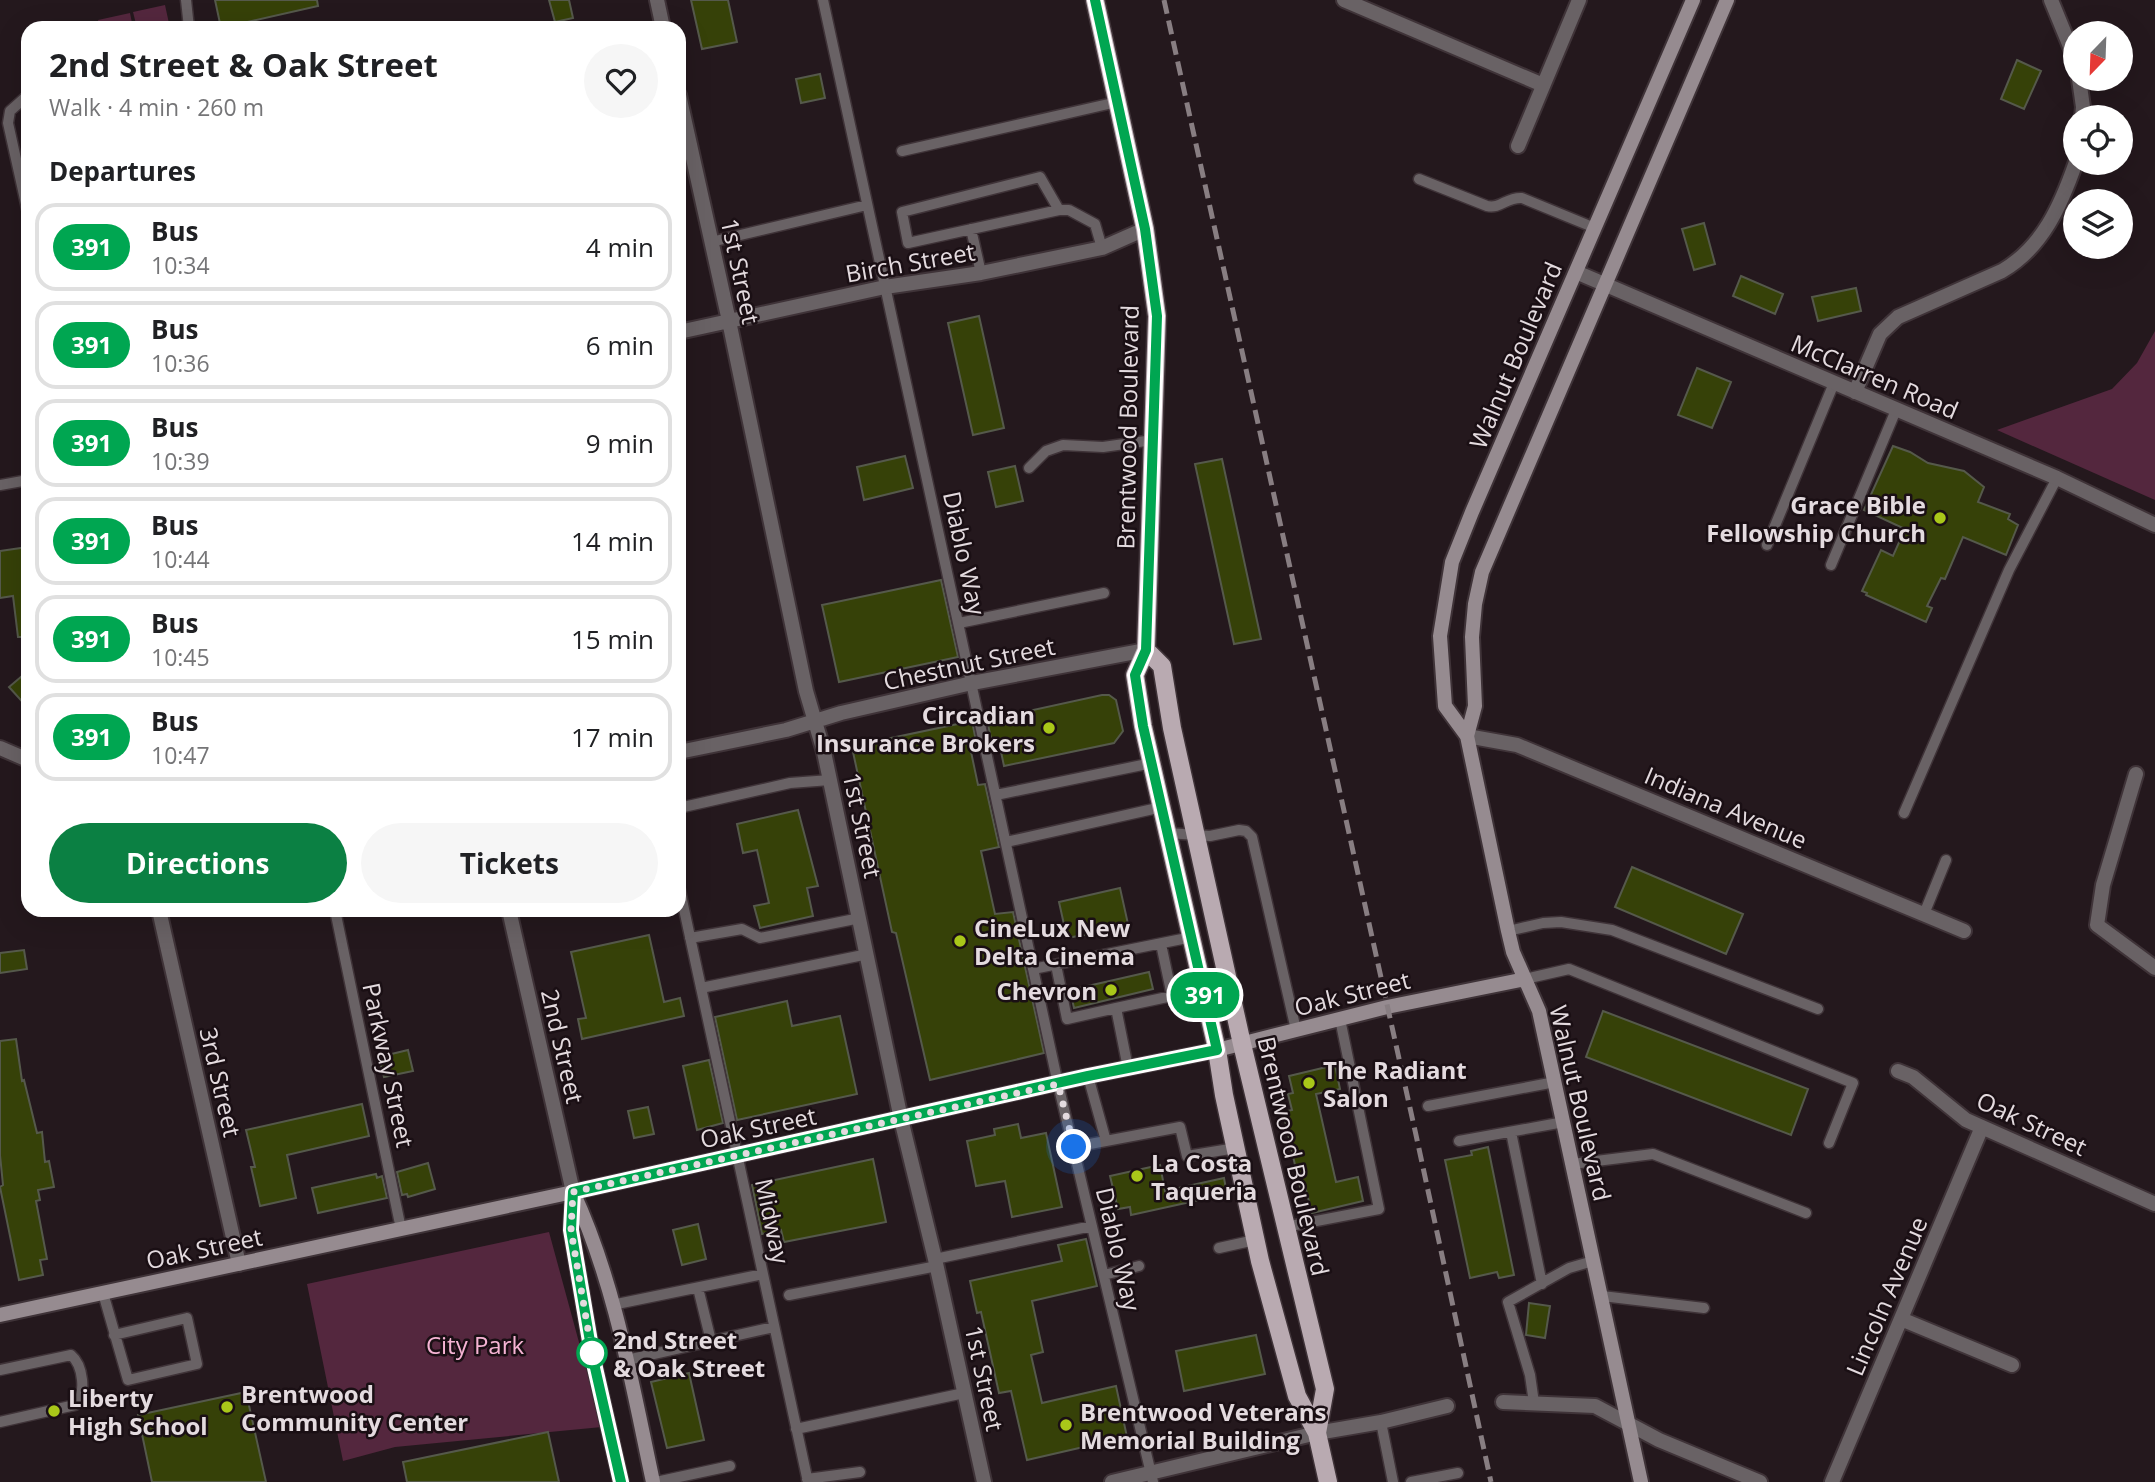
<!DOCTYPE html>
<html lang="en">
<head>
<meta charset="utf-8">
<style>
  :root { --surface:#fff; --page:#f6f6f6; --text:#202124; --muted:#757577; --line:#e0e0e0; --accent:#0b8043 }
  body { margin:0; font-family:"Open Sans",sans-serif; background:var(--page); color:var(--text); height:100vh; display:flex; flex-direction:column; font-size:26px; white-space:nowrap }
  * { box-sizing:border-box; margin:0 }
  p { font-size:23px; color:var(--muted) }
  .icon { flex:none; width:38px; height:38px; fill:none; stroke:currentColor; stroke-width:2; stroke-linecap:round; stroke-linejoin:round }
  .map { position:relative; flex:1; overflow:hidden }
  .sheet { position:absolute; left:21px; top:21px; width:665px; height:896px; display:flex; flex-direction:column; background:var(--surface); border-radius:21px; box-shadow:0 7px 28px #0002 }
  .sheet>* { flex:none }
  .badge { padding:0 14px; border-radius:23px; font-size:24px; line-height:46px }
  .needle { width:46px; rotate:203deg }
  .buttons { position:absolute; left:2063px; top:21px; display:grid; gap:14px }
  .buttons a { display:grid; place-items:center; width:70px; height:70px; border-radius:50%; background:var(--surface); box-shadow:0 7px 28px #0002; font-size:35px }
  .you { position:absolute; width:35px; height:35px; margin:-18px; border:5px solid #fff; border-radius:50%; background:#1a73e8; box-shadow:0 0 0 10px #1a73e833 }
  .map>.badge { position:absolute; translate:-50% -50%; box-shadow:0 0 0 4px #fff }
  h2 { padding:0 28px; font-size:26px; line-height:63px }
  .round { display:grid; place-items:center; flex:none; width:74px; height:74px; border-radius:37px; background:var(--page) }
  .summary { display:flex; align-items:center; justify-content:space-between; height:119px; padding:0 28px }
  h1 { font-size:33px; font-weight:700; line-height:52px }
  .cta { display:flex; gap:14px; margin-top:auto; padding:14px 28px }
  .cta a { flex:1; height:80px; border-radius:42px; background:var(--accent); color:#fff; font-size:28px; font-weight:700; line-height:80px; text-align:center }
  .cta a+a { background:var(--page); color:var(--text) }
  ul { padding:0; list-style:none }
  li { display:flex; align-items:center; gap:21px; height:88px; margin:0 14px 10px; padding:0 14px; border:4px solid var(--line); border-radius:21px }
  li div { flex:1 }
  li b { display:block; font-size:26px }
  li em { font-style:normal }
  li .badge { min-width:77px; font-weight:700; text-align:center }
  .map>svg:first-child { display:block }
</style>
</head>
<body>
<div class="map">
<svg width="2155" height="1482" viewBox="0 0 2155 1482">
  <rect width="100%" height="100%" fill="#24181d"/>
  <path fill="#54273e" d="M165,5l5,23h-33l-4,-16z
    M130,13l3,15h-33l-2,-8z
    M2155,331v169l-158,-70 115,-41 25,-26z
    M549,1232l53,195 -207,20 -52,14 -36,-177z"/>
  <path fill="#364108" stroke="#55594b" stroke-width="2" d="M215,0h102l1,6 -97,22z
    M549,0h20l4,18 -18,4z
    M691,0h37l9,42 -35,7z
    M2017,60l24,11 -17,38 -23,-10z
    M820,74l5,24 -24,5 -5,-24z
    M1704,223l11,41 -21,6 -12,-41z
    M1741,276l42,18 -8,20 -42,-18z
    M1856,288l5,23 -43,10 -6,-24z
    M979,316l25,112 -31,7 -25,-112z
    M1697,368l34,14 -19,46 -34,-13z
    M1893,446l17,6 18,11 36,8 20,16 -6,15 32,12 -2,5 10,6 -12,30 -43,-18 -18,42 -4,-1 -14,28 5,2 -6,14 -60,-27 1,-2 -5,-2 19,-41 12,6 12,-27 -41,-19z
    M905,456l8,32 -49,12 -7,-33z
    M1222,459l39,180 -27,5 -39,-180z
    M1015,466l8,35 -27,6 -8,-35z
    M28,547v90h-10l-5,-41 -13,2v-47z
    M941,580l17,77 -119,25 -17,-77z
    M28,671v37l-19,-21z
    M1102,695h7l7,5 7,31 -9,12 -110,23 -5,-24 -7,1 -5,-23z
    M972,721l5,25 -7,1 8,38 7,-1 14,63 -18,4 14,63 18,-2 31,141 -114,27 -34,-147 -4,-1 -39,-180 5,-7z
    M798,810l20,76 -11,2 6,28 -53,12 -6,-22 15,-3 -12,-53 -14,3 -6,-29z
    M1632,867l111,47 -17,40 -111,-47z
    M1120,888l8,36 -12,3v2l-49,9 -8,-36z
    M649,935l15,67 16,-4 4,18 -102,23 -4,-20 8,-1 -15,-66z
    M24,950l3,19 -27,4v-20z
    M1149,972l4,17 -79,19 -4,-18z
    M787,1001l5,25 48,-10 17,78 -120,26 -22,-103z
    M1603,1011l205,78 -17,46 -205,-78z
    M16,1039l6,42 2,-1 13,53 5,-1 3,30 4,-1 5,26 -16,3 2,10 -4,1 11,58 -7,1 3,15 -24,5 -19,-93 3,-2 -3,-30v-114z
    M408,1050l5,21 -29,6 -5,-20z
    M709,1060l14,63 -26,7 -14,-64z
    M1335,1065l5,24 -24,5 20,88 22,-5 5,24 -51,12 -7,-27 -5,1 -17,-75 9,-2 -4,-16 5,-1 -4,-17z
    M362,1104l7,32 -82,19 9,43 -36,8 -9,-39h4l-9,-37z
    M648,1107l6,27 -20,4 -6,-27z
    M1018,1124l3,14 25,-5 16,74 -50,10 -7,-36 -29,5 -9,-45 28,-6 -1,-6z
    M1488,1147l26,128 -15,3 -2,-6 -27,6 -25,-118 27,-5 -1,-4z
    M873,1159l13,63 -102,20 -3,-12 -19,4 -10,-49z
    M428,1163l7,26 -27,8 -1,-3 -5,1 -5,-23z
    M1160,1165l5,26 59,-13 3,16 -96,21 -1,-8 -12,2 -8,-33z
    M376,1174l1,4 5,-2 5,22 -69,15 -6,-25z
    M698,1224l8,35 -24,6 -9,-35z
    M1086,1239l11,47 -65,15 11,51 -12,3 11,48 74,-17 11,51 -100,23 -16,-69 -12,2 -18,-81 -4,1 -7,-32 92,-20 -4,-16z
    M1529,1303l21,3 -5,32 -19,-3z
    M1256,1335l9,39 -81,17 -8,-40z
    M689,1373l15,67 -37,8 -16,-66z
    M246,1392l20,90h-114l-14,-67z
    M548,1432l11,50h-152l-4,-20z"/>
  <g fill="none" stroke-linecap="round" stroke-linejoin="round">
    <g stroke="#3f3338" stroke-width="13">
      <path id="lane" d="M186,0l3,28
        M823,0l235,1084 95,398
        M28,95l-18,16 -2,12 20,90
        M902,151l215,-49
        M1419,179l68,27c14,3 19,-9 35,-8l73,30
        M1059,210l-19,-33 -138,35 6,31 151,-33h10l26,14 7,24
        M971,229l10,44
        M711,242l156,-37
        M1029,468l17,-17 17,-6 40,2 50,-7
        M0,485l28,-5
        M1767,545l67,-162
        M1831,565l65,-155
        M959,623l145,-30
        M996,795l156,-32
        M679,808l111,-25 40,-3
        M1904,813l105,-243 48,-92
        M1168,833l42,3 29,-6 7,1 6,6 44,193
        M1006,842l156,-35
        M679,886l129,596
        M335,910l66,319
        M1924,914l22,-54
        M1508,931l35,-8 18,-1 51,8 206,79
        M690,938l52,-9 18,9 100,-20
        M1056,965l11,54 49,-11 12,60
        M1033,969l159,-32
        M1525,979l44,-10 284,114 -24,60
        M701,988l167,-34
        M1116,1008l56,-12 -11,-52
        M1088,1076l18,65
        M1428,1106l127,-24
        M1511,1132l31,152
        M1459,1141l105,-19
        M1074,1147l106,-20 7,29 49,-8
        M1572,1164l81,-10 153,59
        M1285,1227l94,-18 -39,-190
        M1219,1248l36,-8
        M935,1259l157,-33
        M1104,1275l35,-9
        M698,1288l13,53
        M103,1293l25,87 69,-16 -10,-46 -73,17
        M789,1295l148,-29
        M1602,1296l102,12
        M612,1305l151,-31
        M627,1360l147,-33
        M0,1370l71,-15c12,10 16,39 4,50l-75,17
        M1534,1403l-4,-28 -22,-73 61,-34 24,-7
        M1381,1422l12,60
        M796,1429l168,-36
        M807,1479l53,-7
        M656,1482l74,-16
        M1411,1482l47,-9"/>
    </g>
    <g stroke="#3f3338" stroke-width="18">
      <path id="street" d="M657,0l6,28
        M1344,0l199,85
        M2051,0l25,61
        M2079,79l4,28 -1,10
        M679,95l50,226 77,370 18,61 77,367 34,140 49,223
        M1518,146l61,-146
        M1576,272l481,206 98,47
        M679,332l206,-45 96,-14 121,-25 43,-19
        M1855,392l25,-58 18,-17 104,-46c41,-24 59,-66 74,-109
        M1467,736l50,9 447,186
        M0,748l28,12
        M679,752l107,-22 55,-17 131,-30 174,-33
        M2136,774l-33,111 -6,40 58,43
        M159,910l80,354
        M509,910l64,282
        M1898,1071l15,6 53,43 189,84
        M1901,1319l111,46
        M1503,1402l92,4 64,34 101,42
        M1112,1482l205,-49 64,-11 66,-16
        M1832,1482l150,-355"/>
    </g>
    <g stroke="#3f3338" stroke-width="18">
      <path id="secondary" d="M1467,736l8,-30 -3,-69 3,-33 7,-32 245,-572
        M573,1192c42,91 59,192 80,290
        M573,1193l-2,37 22,129 28,123
        M0,1315l573,-123 515,-116 129,-26 170,-43 138,-28
        M1641,1482l-102,-471 -26,-59 -5,-21 -41,-195 -22,-30 -5,-70 12,-74 20,-50 221,-512"/>
    </g>
    <g stroke="#3f3338" stroke-width="21">
      <path id="primary" d="M1095,0l50,229 12,87 -11,334 -11,25 8,51 74,324 7,45 36,166 37,135 20,37 11,49
        M1146,650l16,16 10,62 70,316 83,345 -8,44"/>
    </g>
    <use href="#lane" stroke="#696265" stroke-width="10"/>
    <use href="#street" stroke="#696265" stroke-width="14"/>
    <use href="#secondary" stroke="#968b90" stroke-width="14"/>
    <use href="#primary" stroke="#b9aab1" stroke-width="18"/>
    <path stroke="#887e82" stroke-width="5" stroke-dasharray="14 7" stroke-linecap="butt" d="M1164,0l252,1135 75,347"/>
  </g>
  <g fill="none" stroke-linecap="round" stroke-linejoin="round">
    <g stroke="#fff" stroke-width="16">
      <path id="line" d="M621,1482l-28,-123 -22,-129 2,-38 515,-116 129,-26 -74,-324 -8,-51 11,-25 11,-334 -12,-87 -50,-229"/>
    </g>
    <use href="#line" stroke="#00a651" stroke-width="10"/>
    <path stroke="#e4dbdf" stroke-width="7" stroke-dasharray="0 12.6" d="M592,1353l-21,-123 2,-38 485,-108 16,63"/>
  </g>
  <g fill="#a9c719" stroke="#1a0f14" stroke-width="2.5">
    <circle cx="1940" cy="518" r="7"/>
    <circle cx="1049" cy="728" r="7"/>
    <circle cx="960" cy="941" r="7"/>
    <circle cx="1111" cy="990" r="7"/>
    <circle cx="1309" cy="1083" r="7"/>
    <circle cx="1137" cy="1176" r="7"/>
    <circle cx="227" cy="1407" r="7"/>
    <circle cx="54" cy="1411" r="7"/>
    <circle cx="1066" cy="1425" r="7"/>
  </g>
  <circle fill="#fff" stroke="#00a651" stroke-width="3.5" cx="592" cy="1353" r="14"/>
  <g text-anchor="middle" dominant-baseline="central" stroke-width="5" stroke-linejoin="round" paint-order="stroke">
    <g font-size="24" fill="#e4dbdf" stroke="#1a0f14">
      <text transform="translate(910 262) rotate(-10)">Birch Street</text>
      <text transform="translate(741 271) rotate(78)">1st Street</text>
      <text transform="translate(1515 355) rotate(-67)">Walnut Boulevard</text>
      <text transform="translate(1875 376) rotate(23)">McClarren Road</text>
      <text transform="translate(1127 427) rotate(-89)">Brentwood Boulevard</text>
      <text transform="translate(965 553) rotate(78)">Diablo Way</text>
      <text transform="translate(969 663) rotate(-12)">Chestnut Street</text>
      <text transform="translate(1726 807) rotate(23)">Indiana Avenue</text>
      <text transform="translate(863 825) rotate(78)">1st Street</text>
      <text transform="translate(1352 993) rotate(-14)">Oak Street</text>
      <text transform="translate(563 1046) rotate(77)">2nd Street</text>
      <text transform="translate(389 1065) rotate(78)">Parkway Street</text>
      <text transform="translate(221 1082) rotate(77)">3rd Street</text>
      <text transform="translate(1581 1103) rotate(77)">Walnut Boulevard</text>
      <text transform="translate(2032 1123) rotate(25)">Oak Street</text>
      <text transform="translate(758 1127) rotate(-12)">Oak Street</text>
      <text transform="translate(1294 1156) rotate(77)">Brentwood Boulevard</text>
      <text transform="translate(773 1221) rotate(78)">Midway</text>
      <text transform="translate(204 1248) rotate(-12)">Oak Street</text>
      <text transform="translate(1119 1249) rotate(77)">Diablo Way</text>
      <text transform="translate(1886 1296) rotate(-67)">Lincoln Avenue</text>
      <text transform="translate(985 1378) rotate(78)">1st Street</text>
    </g>
    <g font-size="24" font-weight="bold" fill="#e4dbdf" stroke="#1a0f14" text-anchor="start">
      <text x="1926" y="504" text-anchor="end">Grace Bible<tspan x="1926" dy="28">Fellowship Church</tspan></text>
      <text x="1035" y="714" text-anchor="end">Circadian<tspan x="1035" dy="28">Insurance Brokers</tspan></text>
      <text x="974" y="927">CineLux New<tspan x="974" dy="28">Delta Cinema</tspan></text>
      <text x="1097" y="990" text-anchor="end">Chevron</text>
      <text x="1323" y="1069">The Radiant<tspan x="1323" dy="28">Salon</tspan></text>
      <text x="1151" y="1162">La Costa<tspan x="1151" dy="28">Taqueria</tspan></text>
      <text x="241" y="1393">Brentwood<tspan x="241" dy="28">Community Center</tspan></text>
      <text x="68" y="1397">Liberty<tspan x="68" dy="28">High School</tspan></text>
      <text x="1080" y="1411">Brentwood Veterans<tspan x="1080" dy="28">Memorial Building</tspan></text>
    </g>
    <g font-size="24" font-weight="bold" fill="#e4dbdf" stroke="#1a0f14" text-anchor="start">
      <text x="613" y="1339">2nd Street<tspan x="613" dy="28">&amp; Oak Street</tspan></text>
    </g>
    <g font-size="24" fill="#f6b4d4" stroke="#1a0f14">
      <text x="475" y="1344">City Park</text>
    </g>
  </g>
</svg>
<div class="buttons">
<a><svg class="needle" viewBox="-14 -14 28 28"><path d="M0-13l5 13h-10z" fill="#e53935"/><path d="M0 13l5-13h-10z" fill="#757577"/></svg></a>
<a><svg class="icon" aria-label="locate" viewBox="0 0 24 24"><circle cx="12" cy="12" r="6"/><path d="M12 2v4M12 18v4M2 12h4M18 12h4"/></svg></a>
<a><svg class="icon" aria-label="layers" viewBox="0 0 24 24"><path d="M12 4l9 5-9 5-9-5zM3 14l9 5 9-5"/></svg></a>
</div>
<div class="you" style="left:1074px;top:1147px"></div>
<b class="badge" style="left:1205px;top:995px;background:#00a651;color:#fff">391</b>
<section class="sheet">
<div class="summary"><div><h1>2nd Street &amp; Oak Street</h1><p>Walk · 4 min · 260 m</p></div><a class="round"><svg class="icon" aria-label="heart" viewBox="0 0 24 24"><path d="M12 20l-8-8c-3-5 5-10 8-4 3-6 11-1 8 4z"/></svg></a></div>
<h2>Departures</h2>
<ul>
<li><span class="badge" style="background:#00a651;color:#fff">391</span><div><b>Bus</b><p>10:34</p></div><em>4 min</em></li>
<li><span class="badge" style="background:#00a651;color:#fff">391</span><div><b>Bus</b><p>10:36</p></div><em>6 min</em></li>
<li><span class="badge" style="background:#00a651;color:#fff">391</span><div><b>Bus</b><p>10:39</p></div><em>9 min</em></li>
<li><span class="badge" style="background:#00a651;color:#fff">391</span><div><b>Bus</b><p>10:44</p></div><em>14 min</em></li>
<li><span class="badge" style="background:#00a651;color:#fff">391</span><div><b>Bus</b><p>10:45</p></div><em>15 min</em></li>
<li><span class="badge" style="background:#00a651;color:#fff">391</span><div><b>Bus</b><p>10:47</p></div><em>17 min</em></li>
</ul>
<div class="cta"><a>Directions</a><a>Tickets</a></div>
</section>
</div>
</body>
</html>
